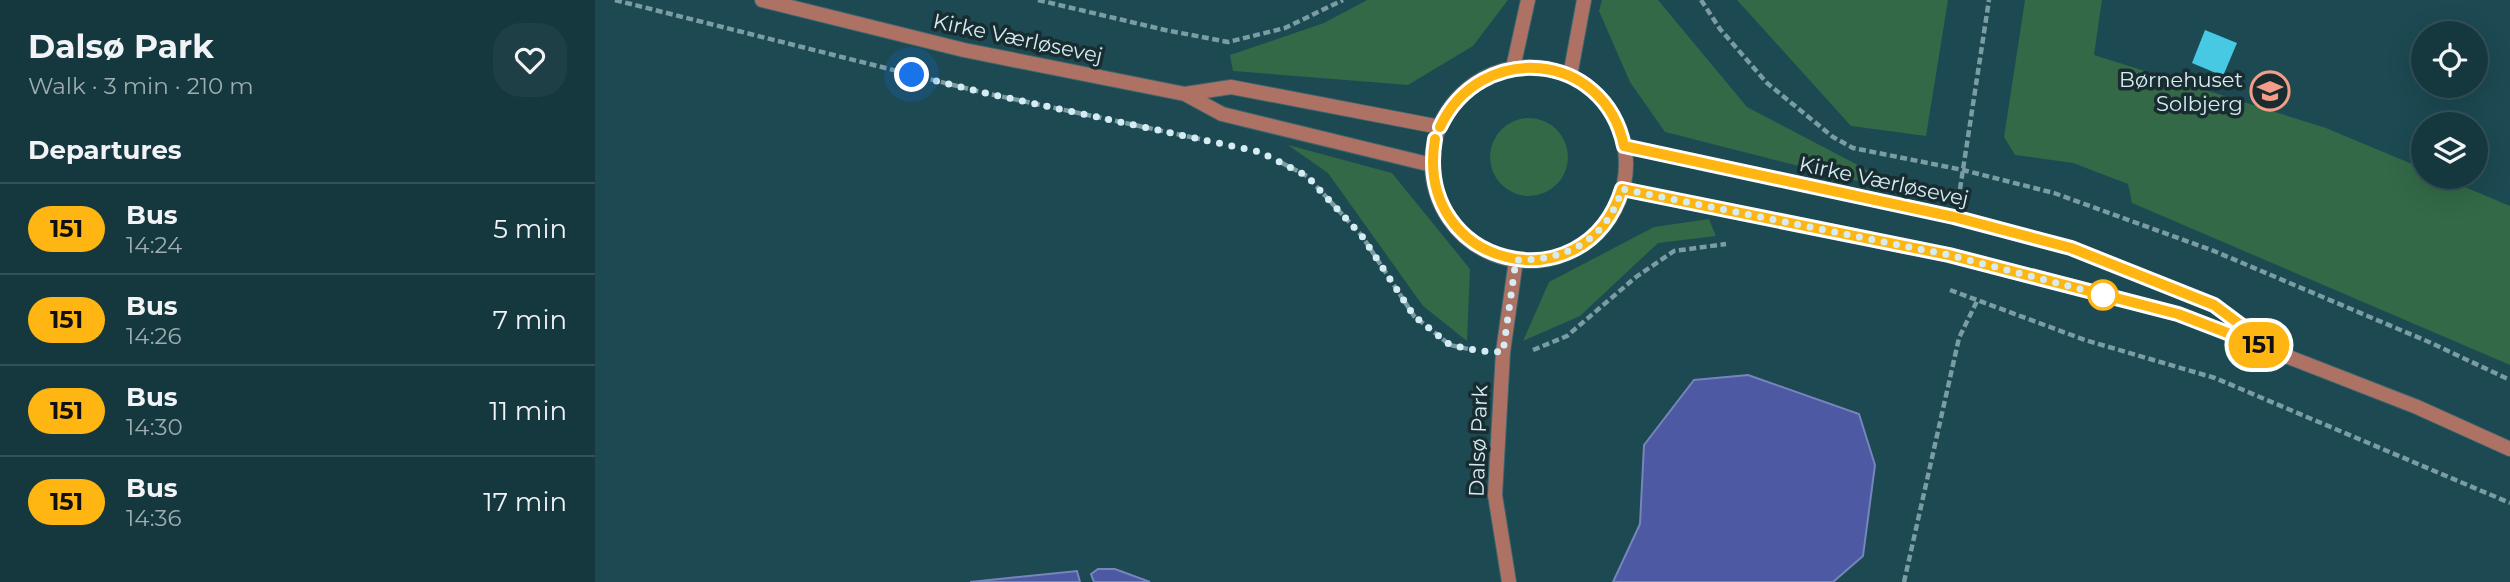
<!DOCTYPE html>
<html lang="en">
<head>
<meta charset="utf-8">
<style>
  :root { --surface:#15373e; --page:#1e3f45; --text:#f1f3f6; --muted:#9dacb0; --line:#345158 }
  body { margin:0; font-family:Montserrat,sans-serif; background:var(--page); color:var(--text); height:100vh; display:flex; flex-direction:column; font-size:26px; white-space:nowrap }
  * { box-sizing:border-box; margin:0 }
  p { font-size:23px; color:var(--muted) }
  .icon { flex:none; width:38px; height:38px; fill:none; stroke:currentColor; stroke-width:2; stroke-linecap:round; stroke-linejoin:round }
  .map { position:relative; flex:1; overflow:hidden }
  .side { display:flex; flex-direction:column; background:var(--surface); width:595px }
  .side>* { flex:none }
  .badge { padding:0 14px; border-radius:23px; font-size:24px; line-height:46px }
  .tools { position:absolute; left:1816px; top:21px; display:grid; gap:14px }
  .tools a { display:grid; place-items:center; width:77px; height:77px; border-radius:50%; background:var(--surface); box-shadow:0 7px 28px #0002,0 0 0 2px var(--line); font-size:35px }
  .you { position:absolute; width:35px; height:35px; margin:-18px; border:5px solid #fff; border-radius:50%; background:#1a73e8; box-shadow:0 0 0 10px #1a73e833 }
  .map>.badge { position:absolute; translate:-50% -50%; box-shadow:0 0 0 4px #fff }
  h2 { padding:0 28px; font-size:26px; line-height:63px }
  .round { display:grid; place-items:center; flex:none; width:74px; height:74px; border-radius:28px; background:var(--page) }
  .overview { display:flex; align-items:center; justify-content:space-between; height:119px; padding:0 28px }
  h1 { font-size:33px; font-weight:700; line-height:52px }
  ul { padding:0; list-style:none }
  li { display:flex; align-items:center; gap:21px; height:91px; padding:0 28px; border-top:2px solid var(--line) }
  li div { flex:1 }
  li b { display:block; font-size:26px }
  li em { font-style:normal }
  li .badge { min-width:77px; font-weight:700; text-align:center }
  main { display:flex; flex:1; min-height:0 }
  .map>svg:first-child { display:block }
</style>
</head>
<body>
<main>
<section class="side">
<div class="overview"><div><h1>Dalsø Park</h1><p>Walk · 3 min · 210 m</p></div><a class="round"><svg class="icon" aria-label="heart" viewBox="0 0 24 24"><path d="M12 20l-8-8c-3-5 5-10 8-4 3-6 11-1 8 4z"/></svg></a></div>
<h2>Departures</h2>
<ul>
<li><span class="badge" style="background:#ffb612;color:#111">151</span><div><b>Bus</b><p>14:24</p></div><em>5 min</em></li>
<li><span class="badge" style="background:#ffb612;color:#111">151</span><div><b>Bus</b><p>14:26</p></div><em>7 min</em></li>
<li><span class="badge" style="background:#ffb612;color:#111">151</span><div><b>Bus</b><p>14:30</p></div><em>11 min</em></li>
<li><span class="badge" style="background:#ffb612;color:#111">151</span><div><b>Bus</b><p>14:36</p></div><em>17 min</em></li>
</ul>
</section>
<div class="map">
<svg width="1915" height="582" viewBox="0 0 1915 582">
  <rect width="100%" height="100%" fill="#1c4952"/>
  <path fill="#336947" d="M772,0h141l-35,46 -65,39 -175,-14 -3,-16 94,-32z
    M1007,0h56l89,107 170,89 -252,-64 -35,-50 -31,-71z
    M1142,0h211l-22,136 -75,-10z
    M1430,0h77l-8,55 232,73 98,41v8h17l69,29v159l-378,-162 -4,-19 -55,-21 -58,-8 -11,-18z
    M895 157a39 39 0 1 1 78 0a39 39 0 1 1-78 0Z
    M693,145l104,28 78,96 -3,72 -44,-35 -95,-133z
    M1114,219l7,17 -58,7 -78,73 -57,25 26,-59 105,-55z"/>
  <path fill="#4d59a2" stroke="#7685ba" stroke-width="2" d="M1153,375l111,39 16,51 -12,91 -30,26h-220l27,-58 4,-79 50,-65z
    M503,569h17l35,13h-56l-3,-8z
    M482,571l3,11h-110z"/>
  <path fill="#47c9e4" d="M1610,30l32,13 -14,33 -31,-13z"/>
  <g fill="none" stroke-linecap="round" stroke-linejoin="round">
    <g stroke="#3d666f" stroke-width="16">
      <path id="minor" d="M918,68l15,-68
        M975,76l14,-76
        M914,582l-14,-87 8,-143 13,-92"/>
    </g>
    <g stroke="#3d666f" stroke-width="16">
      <path id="tertiary" d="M167,0l202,50 221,44 37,20 210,51
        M837 164a97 97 0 1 1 194 0a97 97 0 1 1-194 0Z
        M590,94l46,-7 209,40
        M1029,146l330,71 117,31 143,57 48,36
        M1027,189l327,66 229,59 239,93 93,42"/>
    </g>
    <path stroke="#7a9ca3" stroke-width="4.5" stroke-dasharray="7 3.5" stroke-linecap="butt" d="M20,0l370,93 215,46
      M443,0l127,30 63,12 57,-14 58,-28
      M1106,0l19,29 47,54 66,54 20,11 110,22 91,23 160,58 215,91 81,38
      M687,163l25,13 55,60 52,80 36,29 23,5
      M1365,189l29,-189
      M1355,290l135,50 130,38 295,125
      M938,350l34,-14 69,-59 38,-26 52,-7
      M1309,582l55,-244 18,-37"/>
    <use href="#minor" stroke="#ae7264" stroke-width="14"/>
    <use href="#tertiary" stroke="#ae7264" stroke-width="14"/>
  </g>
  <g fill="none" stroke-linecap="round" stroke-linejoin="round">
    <g stroke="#fff" stroke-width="16">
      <path id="line" d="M840,139c-22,129 150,169 187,50l327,66 229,59 99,38 -63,-47 -143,-57 -117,-31 -330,-71c-20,-96 -144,-105 -184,-19"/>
    </g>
    <use href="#line" stroke="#ffb612" stroke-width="10"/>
    <path stroke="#d5ecf2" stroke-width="7" stroke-dasharray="0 12.6" d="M317,75l73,18 275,59 47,24 55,60 52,80 36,29 30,6 23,1 13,-92c51,1 91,-21 106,-71l327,66 154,40"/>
  </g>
  <defs>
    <g id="school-ring" transform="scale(2.0125)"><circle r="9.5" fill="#192c30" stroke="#f49e89" stroke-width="1.5"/><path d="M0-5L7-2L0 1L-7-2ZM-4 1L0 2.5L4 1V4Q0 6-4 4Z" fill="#f49e89"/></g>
  </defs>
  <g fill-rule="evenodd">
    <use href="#school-ring" x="1675" y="91"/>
  </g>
  <circle fill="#fff" stroke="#ffb612" stroke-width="3.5" cx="1508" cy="295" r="14"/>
  <g text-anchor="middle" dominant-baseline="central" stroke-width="7" stroke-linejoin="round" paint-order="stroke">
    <g font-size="21" fill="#d5ecf2" stroke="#192c30">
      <text transform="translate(423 38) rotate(12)">Kirke Værløsevej</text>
      <text transform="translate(1289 181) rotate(12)">Kirke Værløsevej</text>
      <text transform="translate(883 441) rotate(-88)">Dalsø Park</text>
    </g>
    <g font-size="21" fill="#d5ecf2" stroke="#192c30" text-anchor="end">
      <text x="1648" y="79">Børnehuset<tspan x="1648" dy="24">Solbjerg</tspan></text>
    </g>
  </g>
</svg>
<div class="tools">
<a><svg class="icon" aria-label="locate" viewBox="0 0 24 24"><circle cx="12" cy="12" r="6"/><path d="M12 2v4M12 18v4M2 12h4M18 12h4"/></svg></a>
<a><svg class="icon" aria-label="layers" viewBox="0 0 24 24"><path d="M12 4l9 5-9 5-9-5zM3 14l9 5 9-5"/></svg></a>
</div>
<div class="you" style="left:317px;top:75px"></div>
<b class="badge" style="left:1664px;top:345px;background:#ffb612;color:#111">151</b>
</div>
</main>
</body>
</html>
